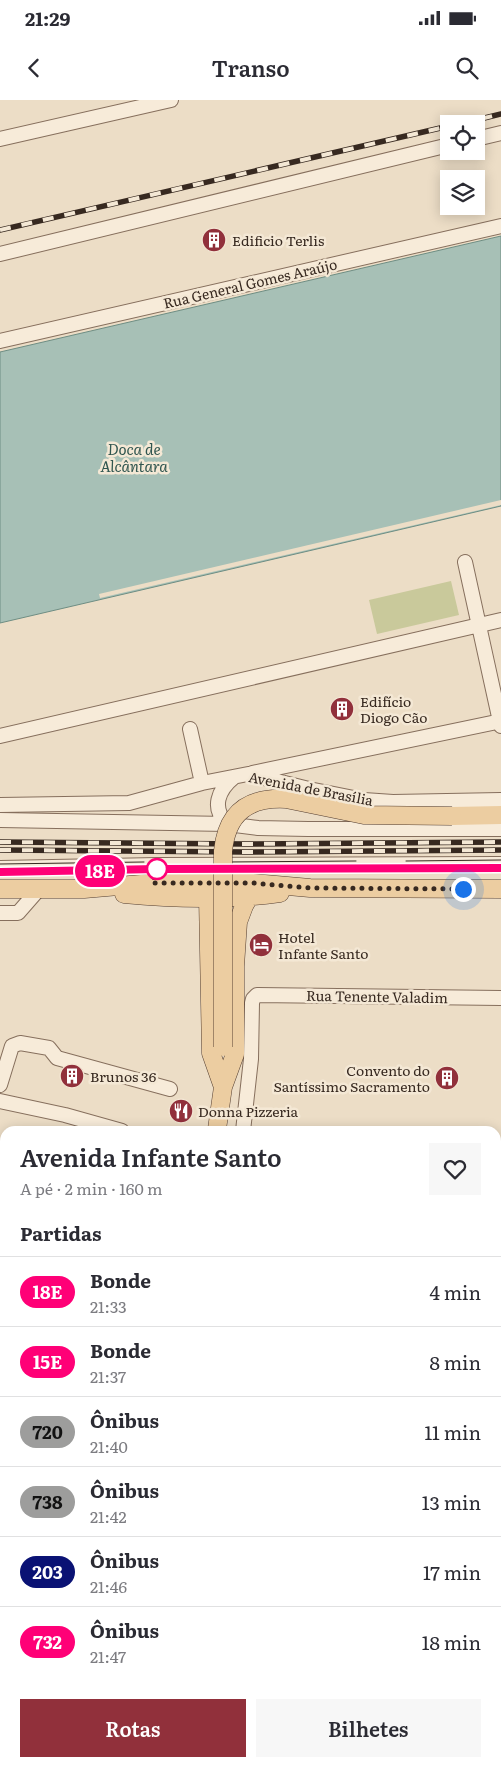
<!DOCTYPE html>
<html lang="pt">
<head>
<meta charset="utf-8">
<style>
  :root { --surface:#fff; --page:#f7f7f7; --text:#2b2b33; --muted:#7c7c81; --line:#e1e1e2; --accent:#91303b }
  body { margin:0; font-family:Literata,serif; background:var(--page); color:var(--text); height:100vh; display:flex; flex-direction:column; font-size:19px; white-space:nowrap }
  * { box-sizing:border-box; margin:0 }
  p { font-size:16px; color:var(--muted) }
  .icon { flex:none; width:28px; height:28px; fill:none; stroke:currentColor; stroke-width:2; stroke-linecap:round; stroke-linejoin:round }
  .map { position:relative; flex:1; overflow:hidden }
  .panel { position:absolute; left:0px; top:1026px; width:501px; height:641px; display:flex; flex-direction:column; background:var(--surface); border-radius:15px 15px 0 0; box-shadow:0 2px 12px #0003 }
  .panel>* { flex:none }
  .badge { padding:0 10px; border-radius:16px; font-size:18px; line-height:32px }
  .controls { position:absolute; left:440px; top:15px; display:grid; gap:10px }
  .controls a { display:grid; place-items:center; width:45px; height:45px; border-radius:0px; background:var(--surface); box-shadow:0 2px 12px #0003; font-size:25px }
  .you { position:absolute; width:25px; height:25px; margin:-12px; border:4px solid #fff; border-radius:50%; background:#1a73e8; box-shadow:0 0 0 8px #1a73e833 }
  .map>.badge { position:absolute; translate:-50% -50%; box-shadow:0 0 0 2px #fff }
  h2 { padding:0 20px; font-size:19px; line-height:45px }
  .round { display:grid; place-items:center; flex:none; width:52px; height:52px; border-radius:0px; background:var(--page) }
  .summary { display:flex; align-items:center; justify-content:space-between; height:85px; padding:0 20px }
  h1 { font-size:24px; font-weight:600; line-height:38px }
  .primary-button { display:flex; gap:10px; margin-top:auto; padding:10px 20px }
  .primary-button a { flex:1; height:58px; border-radius:0px; background:var(--accent); color:#fff; font-size:20px; font-weight:600; line-height:58px; text-align:center }
  .primary-button a+a { background:var(--page); color:var(--text) }
  ul { padding:0; list-style:none }
  li { display:flex; align-items:center; gap:15px; height:70px; padding:0 20px; border-top:1px solid var(--line) }
  li div { flex:1 }
  li b { display:block; font-size:19px }
  li em { font-style:normal }
  li .badge { min-width:55px; font-weight:700; text-align:center }
  .status { display:flex; justify-content:space-between; align-items:center; height:35px; padding:0 25px; background:var(--surface); direction:ltr }
  .status svg { height:14px; fill:currentColor }
  header { display:flex; justify-content:space-between; align-items:center; height:65px; padding:0 20px; background:var(--surface); font-size:22px; font-weight:600 }
  .map>svg:first-child { display:block }
</style>
</head>
<body>
<div class="status"><b>21:29</b><svg viewBox="0 0 49 12"><path d="M0 12V9h3v3zM5 12V6h3v6zM10 12V3h3v9zM15 12V0h3v12zM26 1h20v11H26zM47 4h2v5h-2z"/></svg></div>
<header><svg class="icon" aria-label="back" viewBox="0 0 24 24"><path d="M15 5l-7 7 7 7"/></svg>Transo<svg class="icon" aria-label="search" viewBox="0 0 24 24"><circle cx="10" cy="10" r="6"/><path d="M15 15l6 6"/></svg></header>
<div class="map">
<svg width="501" height="1667" viewBox="0 0 501 1667">
  <rect width="100%" height="100%" fill="#ecddc6"/>
  <path fill="#c9c99b" d="M451,481l8,34 -82,19 -8,-34z
    M496,1622l5,5v40h-114l4,-5h105z
    M232,1662l4,5h-102l-3,-4z"/>
  <path fill="#a7c0b6" stroke="#6e8d83" d="M501,136v270l-501,117v-271z"/>
  <path fill="#ecddc6" d="M501,400v5l-401,93 -1,-4z"/>
  <g fill="none" stroke-linecap="round" stroke-linejoin="round">
    <g stroke="#866f5d" stroke-width="16">
      <path id="minor" d="M0,39l171,-39
        M476,39l25,-6
        M0,154l449,-109
        M0,241l501,-115
        M465,462l36,164
        M190,629l12,54
        M0,636l501,-116
        M252,673l249,-52
        M0,705l129,-2 73,-20 46,-9 61,15 55,11 29,2 108,-2
        M0,720l227,4 31,4 50,1h193
        M227,724c-16,-16 -9,-34 7,-47
        M0,768l157,-3 344,-1
        M0,813h18l21,-24
        M0,985l12,-39 8,-3 29,5 8,10 113,31
        M0,1001l65,14 57,16
        M243,1031l8,-72 1,-56 1,-4 4,-4 244,3
        M496,1052l5,1
        M0,1078h5
        M0,1153l5,2
        M496,1182l5,5
        M496,1242l5,3
        M496,1444l5,5
        M496,1466l5,-4
        M0,1505l5,5
        M496,1520l5,-5
        M496,1551l5,5
        M26,1667l1,-5
        M379,1667l5,-5"/>
    </g>
    <g stroke="#543e31" stroke-width="19">
      <path id="major" d="M452,716l49,-1
        M0,789h84l69,-6h100l57,5 191,1
        M124,794c51,5 105,6 156,-1
        M208,797l3,156 12,34
        M223,987l12,-33v-88l3,-44 6,-16 5,-9
        M217,1029l6,-42v-12
        M104,1667l1,-5"/>
    </g>
    <use href="#minor" stroke="#f7ebd9" stroke-width="14"/>
    <use href="#major" stroke="#eccda1" stroke-width="18"/>
    <path stroke="#372920" stroke-width="1" d="M406,761l95,-1
      M226,762l130,-1
      M0,764l144,-2
      M0,772l157,-3 344,-1"/>
    <g stroke="#372920" stroke-width="5.5">
      <path id="rail" d="M460,24l41,-10
        M0,130l449,-104
        M0,742l245,2 256,-2
        M0,750l245,2 256,-2"/>
    </g>
    <use href="#rail" stroke="#f4e8d5" stroke-width="4" stroke-dasharray="11" stroke-linecap="butt"/>
    <g stroke="#543e31" stroke-width="19" stroke-linecap="butt">
      <path id="major-bridge" d="M223,947v-196c4,-38 25,-54 63,-52l78,16 88,1"/>
    </g>
    <use href="#major-bridge" stroke="#eccda1" stroke-width="18"/>
  </g>
  <g fill="none" stroke-linecap="round" stroke-linejoin="round">
    <g stroke="#fff" stroke-width="11">
      <path id="line" d="M0,772l157,-3 344,-1"/>
    </g>
    <use href="#line" stroke="#f07" stroke-width="8"/>
    <path stroke="#372920" stroke-width="5" stroke-dasharray="0 9" d="M157,769l-5,14h101l57,5 153,1"/>
  </g>
  <defs>
    <g id="building-disc" transform="scale(1.25)"><circle r="9.5" fill="#91303b" stroke="#f4e8d5"/><path d="M-4-6H4V6H1V3H-1V6H-4ZM-2.5-4.3h1.7v1.8h-1.7ZM.8-4.3h1.7v1.8H.8ZM-2.5-1h1.7V.8h-1.7ZM.8-1h1.7V.8H.8Z" fill="#fff"/></g>
    <g id="hotel-disc" transform="scale(1.25)"><circle r="9.5" fill="#91303b" stroke="#f4e8d5"/><path d="M-6-4.5h1.5V1H6V5H4.5V3h-9V5H-6ZM-4 0a1.8 1.8 0 1 1 3.6 0ZM.5 0V-2.5h3Q6-2.5 6 0Z" fill="#fff"/></g>
    <g id="restaurant-disc" transform="scale(1.25)"><circle r="9.5" fill="#91303b" stroke="#f4e8d5"/><path d="M-5-6h1v4h1v-4h1v4h1v-4h1v5L-1.5 .5V6h-2V.5L-5-1ZM5-6V6H3V1.5H1.5Q1.5-4 5-6Z" fill="#fff"/></g>
  </defs>
  <g fill-rule="evenodd">
    <use href="#building-disc" x="214" y="140"/>
    <use href="#building-disc" x="342" y="609"/>
    <use href="#hotel-disc" x="261" y="845"/>
    <use href="#building-disc" x="72" y="976"/>
    <use href="#building-disc" x="447" y="978"/>
    <use href="#restaurant-disc" x="181" y="1011"/>
  </g>
  <circle fill="#fff" stroke="#f07" stroke-width="2.5" cx="157" cy="769" r="10"/>
  <g text-anchor="middle" dominant-baseline="central" stroke-width="5" stroke-linejoin="round" paint-order="stroke">
    <g font-size="14" fill="#372920" stroke="#f4e8d5" text-anchor="start">
      <text x="232" y="140">Edificio Terlis</text>
      <text x="360" y="601">Edifício<tspan x="360" dy="16">Diogo Cão</tspan></text>
      <text x="278" y="837">Hotel<tspan x="278" dy="16">Infante Santo</tspan></text>
      <text x="430" y="970" text-anchor="end">Convento do<tspan x="430" dy="16">Santíssimo Sacramento</tspan></text>
      <text x="90" y="976">Brunos 36</text>
      <text x="198" y="1011">Donna Pizzeria</text>
    </g>
    <g font-size="14" fill="#372920" stroke="#f4e8d5">
      <text transform="translate(250 183) rotate(-13)">Rua General Gomes Araújo</text>
      <text transform="translate(311 688) rotate(11)">Avenida de Brasília</text>
      <text transform="translate(377 896) rotate(1)">Rua Tenente Valadim</text>
    </g>
    <g font-size="15" font-style="italic" fill="#305650" stroke="#f4e8d5">
      <text x="134" y="348">Doca de<tspan x="134" dy="17">Alcântara</tspan></text>
    </g>
  </g>
</svg>
<div class="controls">
<a><svg class="icon" aria-label="locate" viewBox="0 0 24 24"><circle cx="12" cy="12" r="6"/><path d="M12 2v4M12 18v4M2 12h4M18 12h4"/></svg></a>
<a><svg class="icon" aria-label="layers" viewBox="0 0 24 24"><path d="M12 4l9 5-9 5-9-5zM3 14l9 5 9-5"/></svg></a>
</div>
<div class="you" style="left:463px;top:789px"></div>
<b class="badge" style="left:100px;top:771px;background:#f07;color:#fff">18E</b>
<section class="panel">
<div class="summary"><div><h1>Avenida Infante Santo</h1><p>A pé · 2 min · 160 m</p></div><a class="round"><svg class="icon" aria-label="heart" viewBox="0 0 24 24"><path d="M12 20l-8-8c-3-5 5-10 8-4 3-6 11-1 8 4z"/></svg></a></div>
<h2>Partidas</h2>
<ul>
<li><span class="badge" style="background:#f07;color:#fff">18E</span><div><b>Bonde</b><p>21:33</p></div><em>4 min</em></li>
<li><span class="badge" style="background:#f07;color:#fff">15E</span><div><b>Bonde</b><p>21:37</p></div><em>8 min</em></li>
<li><span class="badge" style="background:#9d9d9c;color:#111">720</span><div><b>Ônibus</b><p>21:40</p></div><em>11 min</em></li>
<li><span class="badge" style="background:#9d9d9c;color:#111">738</span><div><b>Ônibus</b><p>21:42</p></div><em>13 min</em></li>
<li><span class="badge" style="background:#0a1274;color:#fff">203</span><div><b>Ônibus</b><p>21:46</p></div><em>17 min</em></li>
<li><span class="badge" style="background:#f07;color:#fff">732</span><div><b>Ônibus</b><p>21:47</p></div><em>18 min</em></li>
</ul>
<div class="primary-button"><a>Rotas</a><a>Bilhetes</a></div>
</section>
</div>
</body>
</html>
